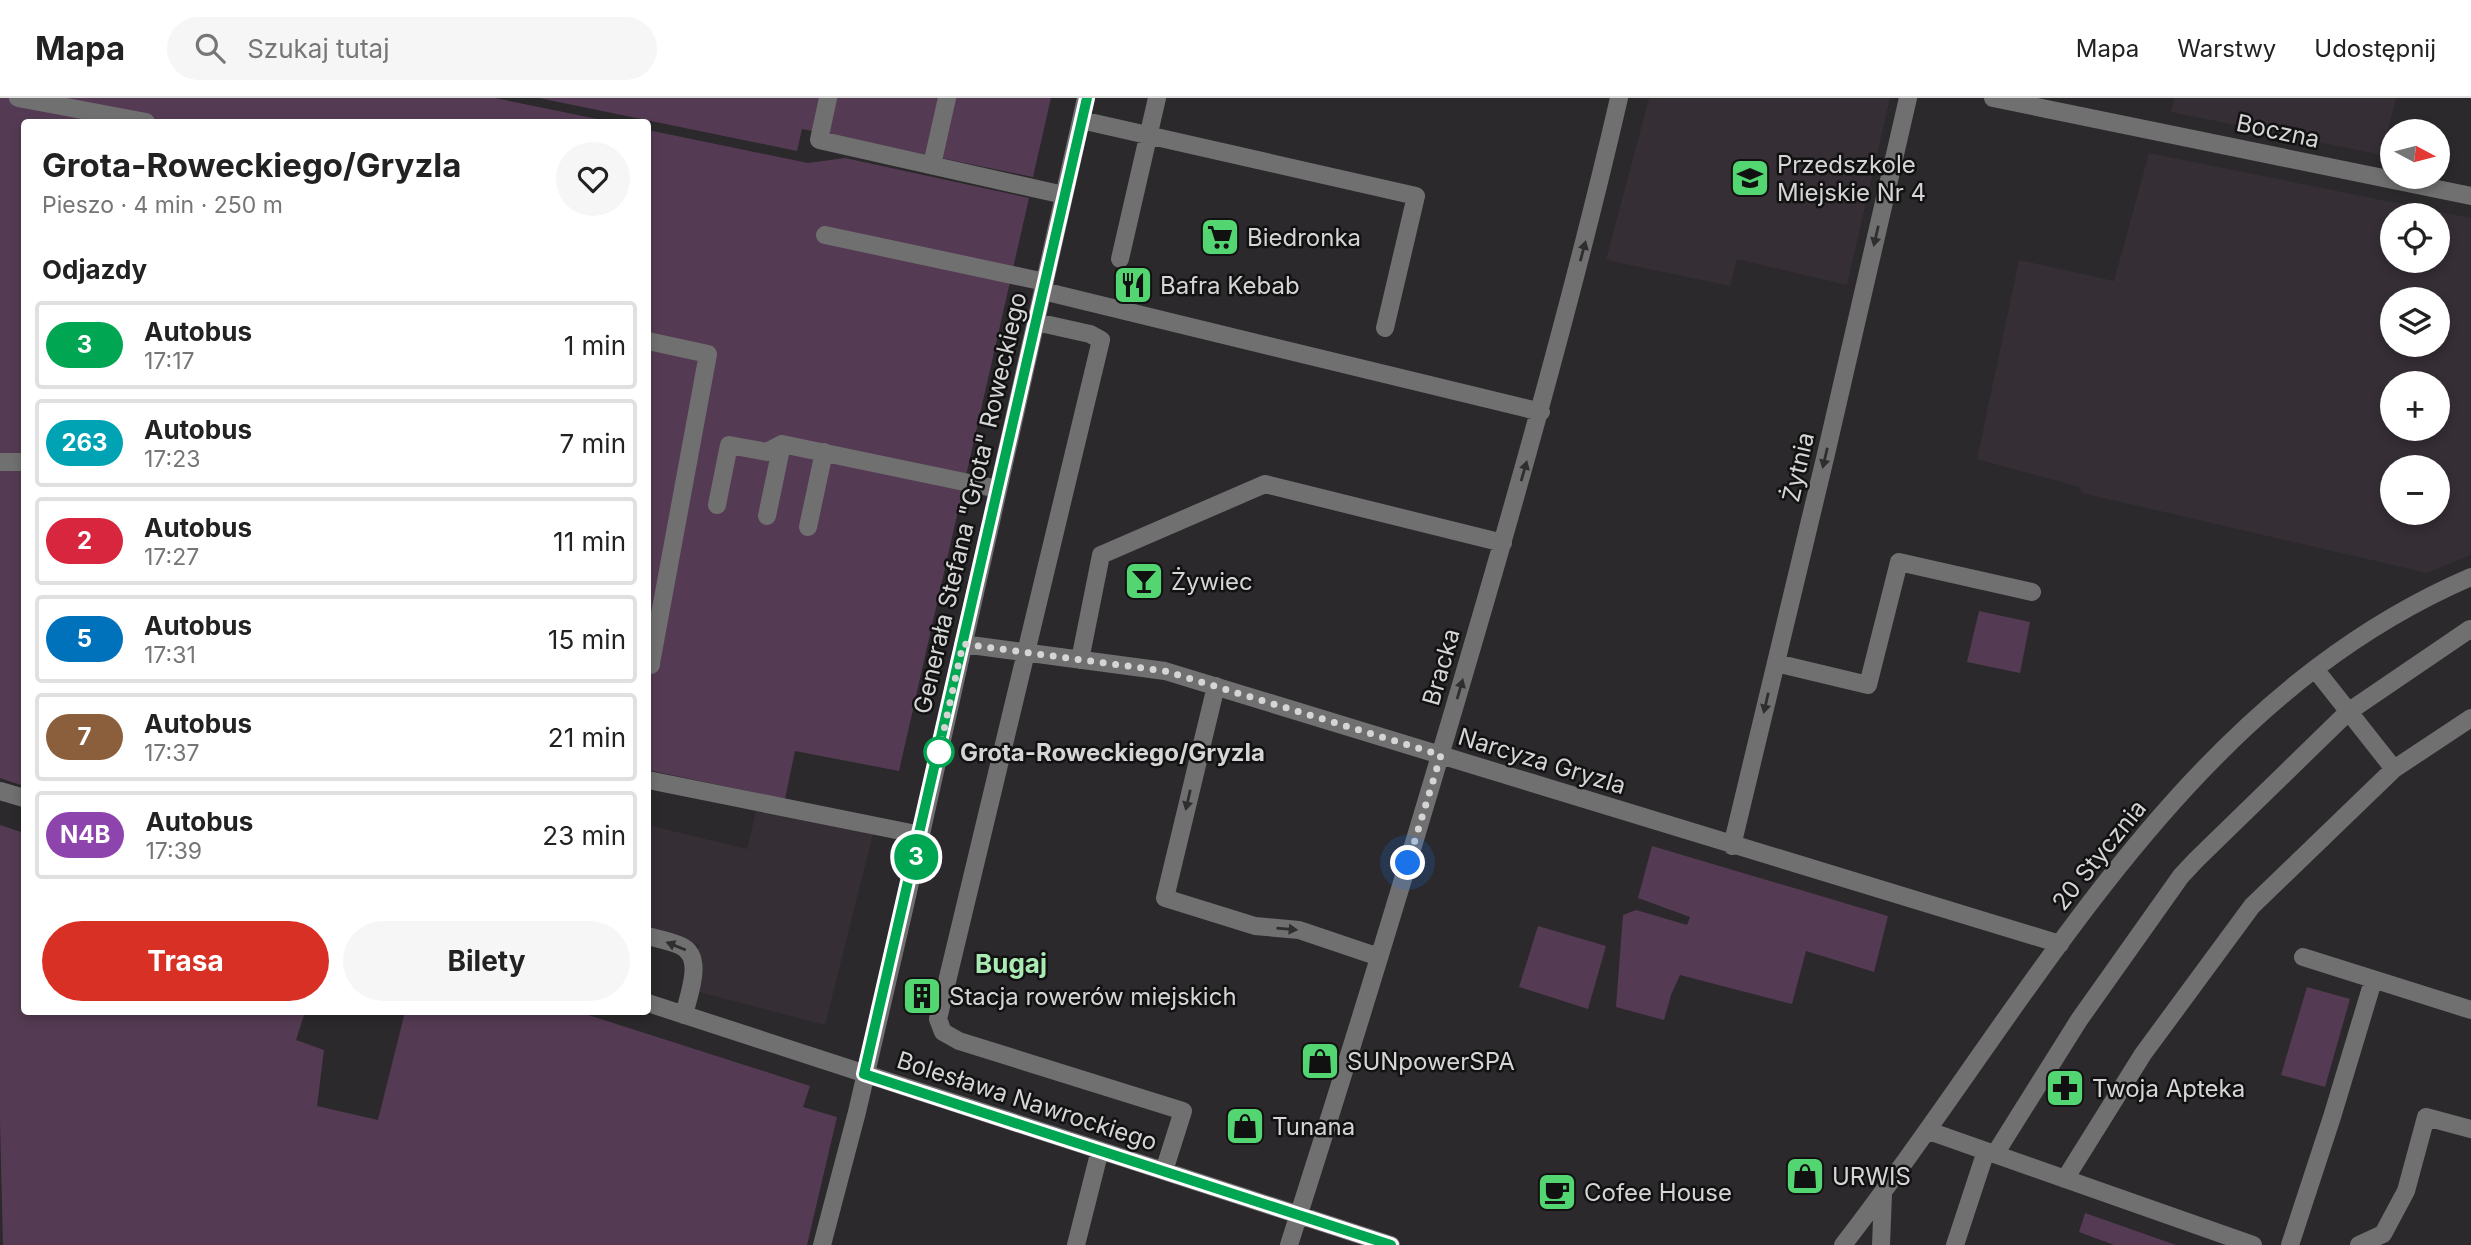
<!DOCTYPE html>
<html lang="pl">
<head>
<meta charset="utf-8">
<style>
  :root { --surface:#fff; --page:#f6f6f6; --text:#222; --muted:#767676; --line:#e0e0e0; --accent:#d93025 }
  body { margin:0; font-family:Inter,sans-serif; background:var(--page); color:var(--text); height:100vh; display:flex; flex-direction:column; font-size:26px; white-space:nowrap }
  * { box-sizing:border-box; margin:0 }
  p { font-size:23px; color:var(--muted) }
  .icon { flex:none; width:38px; height:38px; fill:none; stroke:currentColor; stroke-width:2; stroke-linecap:round; stroke-linejoin:round }
  .map { position:relative; flex:1; overflow:hidden }
  .panel { position:absolute; left:21px; top:21px; width:630px; height:896px; display:flex; flex-direction:column; background:var(--surface); border-radius:7px; box-shadow:0 4px 10px #0003 }
  .panel>* { flex:none }
  .badge { padding:0 14px; border-radius:23px; font-size:24px; line-height:46px }
  .needle { width:46px; rotate:97deg }
  .fabs { position:absolute; left:2380px; top:21px; display:grid; gap:14px }
  .fabs a { display:grid; place-items:center; width:70px; height:70px; border-radius:50%; background:var(--surface); box-shadow:0 4px 10px #0003; font-size:35px }
  .you { position:absolute; width:35px; height:35px; margin:-18px; border:5px solid #fff; border-radius:50%; background:#1a73e8; box-shadow:0 0 0 10px #1a73e833 }
  .map>.badge { position:absolute; translate:-50% -50%; box-shadow:0 0 0 4px #fff }
  h2 { padding:0 21px; font-size:26px; line-height:63px }
  .round { display:grid; place-items:center; flex:none; width:74px; height:74px; border-radius:37px; background:var(--page) }
  .headline { display:flex; align-items:center; justify-content:space-between; height:119px; padding:0 21px }
  h1 { font-size:33px; font-weight:700; line-height:52px }
  .action { display:flex; gap:14px; margin-top:auto; padding:14px 21px }
  .action a { flex:1; height:80px; border-radius:42px; background:var(--accent); color:#fff; font-size:28px; font-weight:700; line-height:80px; text-align:center }
  .action a+a { background:var(--page); color:var(--text) }
  ul { padding:0; list-style:none }
  li { display:flex; align-items:center; gap:21px; height:88px; margin:0 14px 10px; padding:0 7px; border:4px solid var(--line); border-radius:7px }
  li div { flex:1 }
  li b { display:block; font-size:26px }
  li em { font-style:normal }
  li .badge { min-width:77px; font-weight:700; text-align:center }
  header { display:flex; align-items:center; gap:42px; box-sizing:border-box; height:98px; padding:0 35px; background:var(--surface); border-bottom:2px solid var(--line) }
  header strong { font-size:33px }
  nav { display:flex; gap:38px; margin-inline-start:auto; font-size:24px }
  .search { width:490px; height:63px; background:var(--page); display:flex; align-items:center; gap:18px; box-sizing:border-box; padding:0 24px; border-radius:38px; color:var(--muted); font-size:26px }
  .map>svg:first-child { display:block }
</style>
</head>
<body>
<header>
<strong>Mapa</strong>
<div class="search"><svg class="icon" aria-label="search" viewBox="0 0 24 24"><circle cx="10" cy="10" r="6"/><path d="M15 15l6 6"/></svg>Szukaj tutaj</div>
<nav><a>Mapa</a><a>Warstwy</a><a>Udostępnij</a></nav>
</header>
<div class="map">
<svg width="2471" height="1147" viewBox="0 0 2471 1147">
  <rect width="100%" height="100%" fill="#2b292b"/>
  <path fill="#352e35" fill-rule="evenodd" d="M1649,0h241l-43,187 -110,-26 -7,27 -124,-26z
    M2174,0h222l-14,57 -211,-43z
    M2149,55l322,65v337l-44,18 -345,-80 -3,-6 -102,-28 42,-199 95,21zM2392,117h46v46h-46zM2392,201h46v46h-46zM2392,285h46v46h-46zM2392,369h46v46h-46z
    M757,709l116,27 -48,191 -130,-34 4,-46 -51,-12v-108l99,24z"/>
  <path fill="#543b53" d="M0,0h495l117,24h-588v664l-24,-8z
    M539,0h512l-18,79 -231,-48 -5,22z
    M648,32l160,33 37,-5 184,40 -130,573 -104,-20 -10,48 -137,-29z
    M1979,513l51,11 -10,51 -53,-11z
    M0,727l24,8v179h281l-9,28 28,10 -7,56 61,14 27,-108h174l231,74 -7,21 34,10 -30,128h-804l-3,-123z
    M1652,748l236,70 -14,56 -68,-21 -14,53 -112,-29 -9,20 -7,25 -48,-13 7,-92 13,-5 51,15 3,-8 -52,-19z
    M1538,828l68,20 -18,63 -69,-22z
    M2307,889l43,12 -25,88 -44,-12z
    M2085,1115l91,32h-62l-35,-13z"/>
  <g fill="none" stroke-linecap="round" stroke-linejoin="round">
    <path stroke="#717071" stroke-width="18" d="M18,0l128,24
      M828,0l-9,42 245,55
      M1993,0l478,98
      M1081,22l335,76 -31,132
      M932,67l15,-67
      M825,137l220,47
      M1120,161l37,-161
      M1043,193l498,121
      M1036,224l54,12 11,6 -163,679 5,13 16,9 224,70 -19,60
      M648,243l60,13 -57,309v2h-3
      M0,364h24
      M717,407l12,-60 38,7 15,-8 216,45
      M767,418l15,-72
      M808,429l16,-75
      M963,546l202,27 895,273
      M1080,562l21,-105 164,-71 238,59
      M1776,565l92,22 31,-123 133,30
      M2315,571l79,100
      M1216,588l-51,212 90,28 44,4 80,27
      M648,682l273,55
      M0,693l24,7
      M1732,748l94,-392 82,-356
      M648,838c10,3 23,5 33,10 24,11 7,50 3,69
      M2303,859l168,53
      M648,905l743,242
      M1929,1033l324,114
      M1995,1056l84,-134 102,-144 15,-16 152,-148 122,-83 1,2
      M2065,1081l78,-125 109,-148 142,-137 77,-51
      M822,1147l35,-133 46,-198 183,-816
      M1076,1147l24,-95
      M1289,1147c63,-196 123,-393 181,-591 54,-184 106,-369 149,-556
      M1843,1147c186,-239 335,-542 628,-668
      M1881,1147l2,-51
      M1955,1147l31,-94
      M2290,1147l42,-128 41,-136
      M2359,1147l24,-11 23,-43 20,-74 45,12"/>
  </g>
  <defs><path id="oneway-solid" d="M-6-.8H1V-3.2L6.5 0L1 3.2V.8H-6Z" transform="scale(1.75)"/></defs>
  <g fill="#2f2e2f">
    <use href="#oneway-solid" transform="translate(1876 138) rotate(103)"/>
    <use href="#oneway-solid" transform="translate(1583 153) rotate(-75)"/>
    <use href="#oneway-solid" transform="translate(1825 360) rotate(103)"/>
    <use href="#oneway-solid" transform="translate(1524 373) rotate(-74)"/>
    <use href="#oneway-solid" transform="translate(1460 591) rotate(-74)"/>
    <use href="#oneway-solid" transform="translate(1766 605) rotate(103)"/>
    <use href="#oneway-solid" transform="translate(1188 702) rotate(103)"/>
    <use href="#oneway-solid" transform="translate(1287 831) rotate(5)"/>
    <use href="#oneway-solid" transform="translate(676 848) rotate(-158)"/>
  </g>
  <g fill="none" stroke-linecap="round" stroke-linejoin="round">
    <g stroke="#fff" stroke-width="16">
      <path id="line" d="M1087,0l-223,976 527,171"/>
    </g>
    <use href="#line" stroke="#00a651" stroke-width="10"/>
    <path stroke="#d6d5d6" stroke-width="7" stroke-dasharray="0 12.6" d="M939,654l24,-108 202,27 276,84 -33,108"/>
  </g>
  <defs>
    <g id="school-square" transform="scale(2.0125)"><rect x="-9" y="-9" width="18" height="18" rx="4" fill="#53d672" stroke="#131213"/><path d="M0-5L7-2L0 1L-7-2ZM-4 1L0 2.5L4 1V4Q0 6-4 4Z" fill="#111"/></g>
    <g id="supermarket-square" transform="scale(2.0125)"><rect x="-9" y="-9" width="18" height="18" rx="4" fill="#53d672" stroke="#131213"/><path d="M-6-5.5h2.5l.6 2H6L4.5 2H-2.5L-4.4-4H-6ZM-1.5 3.2a1.3 1.3 0 1 0 .1 0ZM3 3.2a1.3 1.3 0 1 0 .1 0Z" fill="#111"/></g>
    <g id="restaurant-square" transform="scale(2.0125)"><rect x="-9" y="-9" width="18" height="18" rx="4" fill="#53d672" stroke="#131213"/><path d="M-5-6h1v4h1v-4h1v4h1v-4h1v5L-1.5 .5V6h-2V.5L-5-1ZM5-6V6H3V1.5H1.5Q1.5-4 5-6Z" fill="#111"/></g>
    <g id="bar-square" transform="scale(2.0125)"><rect x="-9" y="-9" width="18" height="18" rx="4" fill="#53d672" stroke="#131213"/><path d="M-6-5H6L.8 .8V4.5H3.5V6h-7V4.5H-.8V.8Z" fill="#111"/></g>
    <g id="building-square" transform="scale(2.0125)"><rect x="-9" y="-9" width="18" height="18" rx="4" fill="#53d672" stroke="#131213"/><path d="M-4-6H4V6H1V3H-1V6H-4ZM-2.5-4.3h1.7v1.8h-1.7ZM.8-4.3h1.7v1.8H.8ZM-2.5-1h1.7V.8h-1.7ZM.8-1h1.7V.8H.8Z" fill="#111"/></g>
    <g id="shop-square" transform="scale(2.0125)"><rect x="-9" y="-9" width="18" height="18" rx="4" fill="#53d672" stroke="#131213"/><path d="M-5-2.5h2.3a2.7 3.5 0 0 1 5.4 0H5L5.5 6h-11ZM-1.5-2.5h3a1.5 2.3 0 0 0-3 0Z" fill="#111"/></g>
    <g id="pharmacy-square" transform="scale(2.0125)"><rect x="-9" y="-9" width="18" height="18" rx="4" fill="#53d672" stroke="#131213"/><path d="M-2-6h4v4h4v4h-4v4h-4v-4h-4v-4h4Z" fill="#111"/></g>
    <g id="cafe-square" transform="scale(2.0125)"><rect x="-9" y="-9" width="18" height="18" rx="4" fill="#53d672" stroke="#131213"/><path d="M-5.5-4.5H6V0H3Q3 3.5 0 3.5H-2.5Q-5.5 3.5-5.5 0ZM3-3.2v2h1.7v-2ZM-6 4.5H4V6H-6Z" fill="#111"/></g>
  </defs>
  <g fill-rule="evenodd">
    <use href="#school-square" x="1750" y="80"/>
    <use href="#supermarket-square" x="1220" y="139"/>
    <use href="#restaurant-square" x="1133" y="187"/>
    <use href="#bar-square" x="1144" y="483"/>
    <use href="#building-square" x="922" y="898"/>
    <use href="#shop-square" x="1320" y="963"/>
    <use href="#pharmacy-square" x="2065" y="990"/>
    <use href="#shop-square" x="1245" y="1028"/>
    <use href="#shop-square" x="1805" y="1078"/>
    <use href="#cafe-square" x="1557" y="1094"/>
  </g>
  <circle fill="#fff" stroke="#00a651" stroke-width="3.5" cx="939" cy="654" r="14"/>
  <g text-anchor="middle" dominant-baseline="central" stroke-width="5" stroke-linejoin="round" paint-order="stroke">
    <g font-size="24" fill="#d6d5d6" stroke="#131213">
      <text transform="translate(2278 33) rotate(12)">Boczna</text>
      <text transform="translate(1798 369) rotate(-77)">Żytnia</text>
      <text transform="translate(970 405) rotate(-77)">Generała Stefana "Grota" Roweckiego</text>
      <text transform="translate(1441 569) rotate(-74)">Bracka</text>
      <text transform="translate(1542 663) rotate(17)">Narcyza Gryzla</text>
      <text transform="translate(2099 757) rotate(-51)">20 Stycznia</text>
      <text transform="translate(1027 1003) rotate(18)">Bolesława Nawrockiego</text>
    </g>
    <g font-size="24" fill="#d6d5d6" stroke="#131213" text-anchor="start">
      <text x="1777" y="66">Przedszkole<tspan x="1777" dy="28">Miejskie Nr 4</tspan></text>
      <text x="1247" y="139">Biedronka</text>
      <text x="1160" y="187">Bafra Kebab</text>
      <text x="1171" y="483">Żywiec</text>
      <text x="949" y="898">Stacja rowerów miejskich</text>
      <text x="1347" y="963">SUNpowerSPA</text>
      <text x="2092" y="990">Twoja Apteka</text>
      <text x="1272" y="1028">Tunana</text>
      <text x="1832" y="1078">URWIS</text>
      <text x="1584" y="1094">Cofee House</text>
    </g>
    <g font-size="24" font-weight="bold" fill="#d6d5d6" stroke="#131213" text-anchor="start">
      <text x="960" y="654">Grota-Roweckiego/Gryzla</text>
    </g>
    <g font-size="26" font-weight="bold" fill="#aaebb4" stroke="#131213">
      <text x="1011" y="865">Bugaj</text>
    </g>
  </g>
</svg>
<div class="fabs">
<a><svg class="needle" viewBox="-14 -14 28 28"><path d="M0-13l5 13h-10z" fill="#e53935"/><path d="M0 13l5-13h-10z" fill="#767676"/></svg></a>
<a><svg class="icon" aria-label="locate" viewBox="0 0 24 24"><circle cx="12" cy="12" r="6"/><path d="M12 2v4M12 18v4M2 12h4M18 12h4"/></svg></a>
<a><svg class="icon" aria-label="layers" viewBox="0 0 24 24"><path d="M12 4l9 5-9 5-9-5zM3 14l9 5 9-5"/></svg></a>
<a>+</a>
<a>−</a>
</div>
<div class="you" style="left:1408px;top:765px"></div>
<b class="badge" style="left:916px;top:759px;background:#00a651;color:#fff">3</b>
<section class="panel">
<div class="headline"><div><h1>Grota-Roweckiego/Gryzla</h1><p>Pieszo · 4 min · 250 m</p></div><a class="round"><svg class="icon" aria-label="heart" viewBox="0 0 24 24"><path d="M12 20l-8-8c-3-5 5-10 8-4 3-6 11-1 8 4z"/></svg></a></div>
<h2>Odjazdy</h2>
<ul>
<li><span class="badge" style="background:#00a651;color:#fff">3</span><div><b>Autobus</b><p>17:17</p></div><em>1 min</em></li>
<li><span class="badge" style="background:#00a3b4;color:#fff">263</span><div><b>Autobus</b><p>17:23</p></div><em>7 min</em></li>
<li><span class="badge" style="background:#d7263d;color:#fff">2</span><div><b>Autobus</b><p>17:27</p></div><em>11 min</em></li>
<li><span class="badge" style="background:#0072bc;color:#fff">5</span><div><b>Autobus</b><p>17:31</p></div><em>15 min</em></li>
<li><span class="badge" style="background:#8b5e3c;color:#fff">7</span><div><b>Autobus</b><p>17:37</p></div><em>21 min</em></li>
<li><span class="badge" style="background:#8e44ad;color:#fff">N4B</span><div><b>Autobus</b><p>17:39</p></div><em>23 min</em></li>
</ul>
<div class="action"><a>Trasa</a><a>Bilety</a></div>
</section>
</div>
</body>
</html>
